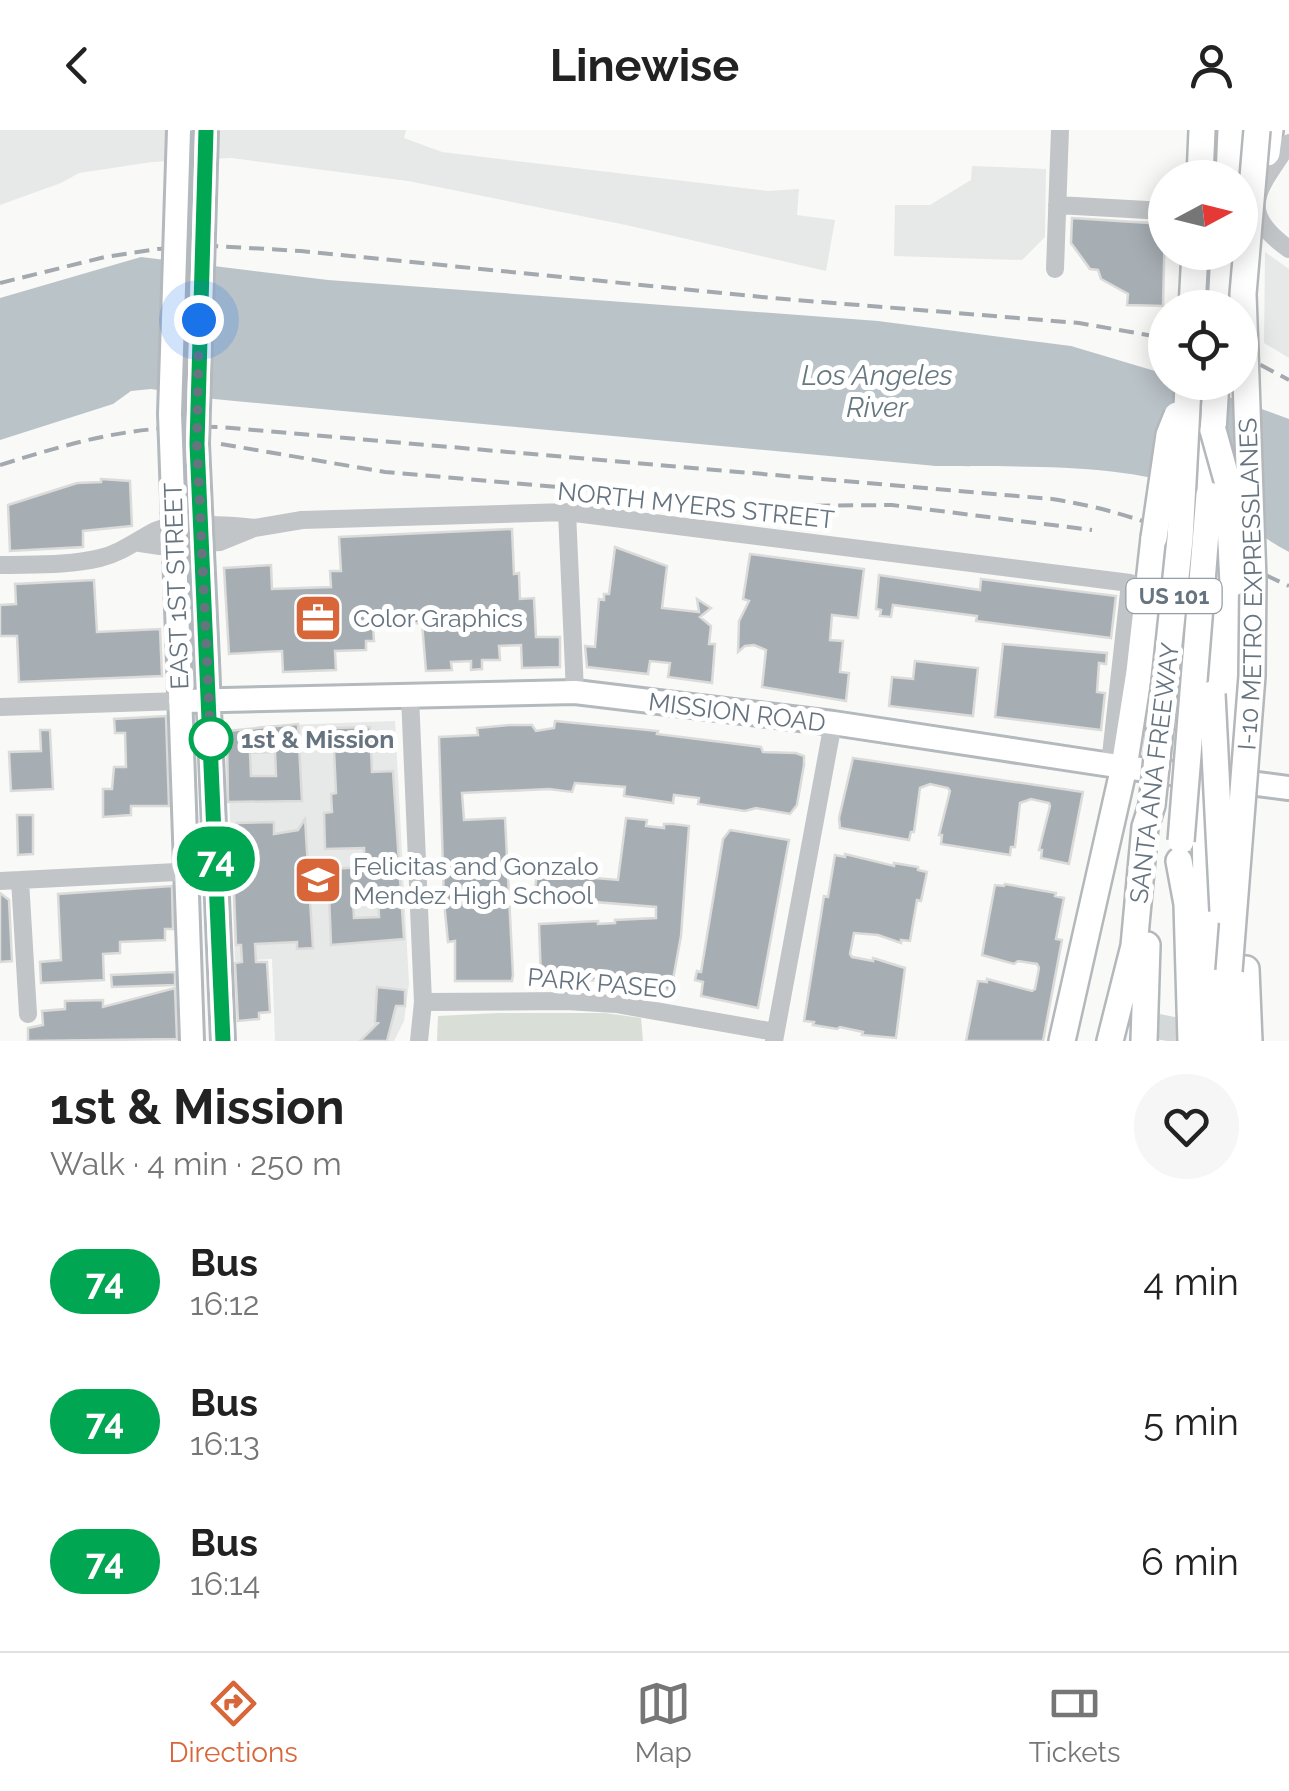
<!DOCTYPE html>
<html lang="en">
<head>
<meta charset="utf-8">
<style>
  :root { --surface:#fff; --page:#f6f6f6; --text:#222; --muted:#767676; --line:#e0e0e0; --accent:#d86639 }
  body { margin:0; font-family:Raleway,sans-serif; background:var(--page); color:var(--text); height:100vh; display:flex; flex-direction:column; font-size:38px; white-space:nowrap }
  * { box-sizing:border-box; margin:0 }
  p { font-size:32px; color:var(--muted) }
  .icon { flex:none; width:55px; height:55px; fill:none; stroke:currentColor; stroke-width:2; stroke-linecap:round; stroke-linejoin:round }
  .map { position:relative; height:911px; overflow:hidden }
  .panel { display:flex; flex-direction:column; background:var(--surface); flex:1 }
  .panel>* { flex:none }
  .badge { padding:0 20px; border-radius:32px; font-size:35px; line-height:65px }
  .needle { width:65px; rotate:83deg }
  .buttons { position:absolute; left:1148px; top:30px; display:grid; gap:20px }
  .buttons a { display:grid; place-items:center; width:110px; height:110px; border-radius:50%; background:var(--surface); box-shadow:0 5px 25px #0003; font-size:50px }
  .you { position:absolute; width:50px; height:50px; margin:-25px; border:8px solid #fff; border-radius:50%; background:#1a73e8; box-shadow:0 0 0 15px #1a73e833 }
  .map>.badge { position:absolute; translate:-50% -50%; box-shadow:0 0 0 5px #fff }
  .round { display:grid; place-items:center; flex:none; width:105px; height:105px; border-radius:52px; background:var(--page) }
  .overview { display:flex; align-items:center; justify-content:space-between; height:170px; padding:0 50px }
  h1 { font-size:48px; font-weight:700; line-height:75px }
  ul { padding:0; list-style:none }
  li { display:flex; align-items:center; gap:30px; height:140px; padding:0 50px }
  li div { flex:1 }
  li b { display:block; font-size:38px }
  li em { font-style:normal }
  li .badge { min-width:110px; font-weight:700; text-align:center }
  header { display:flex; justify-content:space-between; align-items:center; height:130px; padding:0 50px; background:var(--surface); font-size:45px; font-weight:700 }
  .menu { display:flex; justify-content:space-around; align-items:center; height:140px; border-top:2px solid var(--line); background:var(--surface); font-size:28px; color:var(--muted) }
  .menu a { display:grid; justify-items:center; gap:5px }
  .menu .selected { color:var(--accent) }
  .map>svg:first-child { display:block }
</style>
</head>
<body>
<header><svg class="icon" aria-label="back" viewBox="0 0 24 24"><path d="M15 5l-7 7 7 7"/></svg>Linewise<svg class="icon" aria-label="person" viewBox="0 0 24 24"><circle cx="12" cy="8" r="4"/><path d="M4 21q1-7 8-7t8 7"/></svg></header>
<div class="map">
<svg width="1289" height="911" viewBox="0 0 1289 911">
  <rect width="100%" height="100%" fill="#f9f9f7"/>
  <path fill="#e7e8e8" d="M0,0h406l-2,8 38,14 326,39 31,-2 -2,26 38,5 -9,51 -200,-46 -218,-44 -177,-23 -79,4 -73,11 -18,10 -61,22z
    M972,36l74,3 -1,68 -23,23 -128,-4 1,-51h35l41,-25z
    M1265,122l24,17v89l-25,-15z
    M395,591l14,263 -5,37 -10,20h-119l-3,-82 -37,2 -8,-230 30,-2 1,-3z"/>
  <path fill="#d9ded7" d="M498,883h107l36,5 2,23h-206l1,-25z"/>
  <path fill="#bac3c8" d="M141,127l187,23 550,41 193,25 94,28v8l25,1 99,36v133c-34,-18 -64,-45 -99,-62 -59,-28 -187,-23 -254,-24l-722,-67 -63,-10 -20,2 -18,13 -113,36v-142z"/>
  <path fill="#a6aeb4" stroke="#dbdbd9" stroke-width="2.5" fill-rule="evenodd" d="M1072,88l93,6 -2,82 -36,-1 1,-11 -27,-15 -3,-9 -8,-1 -19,-26z
    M101,349l29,2 2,45 -49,5v16l-73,4 -2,-46 69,-22 24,-1z
    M512,399l2,45 5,-1 1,26 14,-1 2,39h24v30l-38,1 -1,-23 -22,1 1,14h-18v9l-11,1v-9l-20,1 1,8 -26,1 -4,-48 -49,2 1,16h-8v9l-31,1 1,19 -53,2 -1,-21 -53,3 -5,-86 47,-3 1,24 59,-2 -1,-16h11l-2,-34z
    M615,417l52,19 -5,42 37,4 -2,-13 14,9 -11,9 11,9 -2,18h6l-3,39 -44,-6 2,-14 -20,-2 -2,13 -61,-7 -2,-21 10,1 4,-48 5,1v-6h5z
    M750,424l114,15 -6,49 -26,-3 -2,25 13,1 -3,31 9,1 -3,28 -84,-14 4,-37 -12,-5 -9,1 -7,6 1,-31 10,-20 -6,-2z
    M879,445l101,15 1,-11 135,17 -5,42 -135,-17 1,-5 -84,-11 -2,12 -11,-1 1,-6 -5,-1z
    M94,450l3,52 63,-3 2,47 -143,6 -2,-46h-17v-31l16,-1 -1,-20z
    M1003,514l104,9 -1,11 -7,-1 -2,29 8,1 -4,37 -106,-13z
    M915,531l63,7 -5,48 -84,-10 3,-29 21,2z
    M166,586l3,90h-38v9l-28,2v-28h9l2,-22h12l-1,-34h-10l-1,-14z
    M555,591l103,10 -1,3 104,13 2,5 33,1 8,3v9l-7,40 -7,9 -34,-6 -11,3 -47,-7 1,-6 -25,-3 -1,8 -49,-7 1,-9 -50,-4 -3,9 -23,-3 -87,4 2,27 41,-2 8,157 -1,6h-57v-40l-7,1 -4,-40 -5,-165 39,-2 -1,-7 32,-3h23l4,6 18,-3z
    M298,594l4,77 -74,1 -1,-71zM275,622l1,24h-25l-1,-23z
    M370,597l2,45 21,-1 11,168 -73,6 -3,-76 37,-2 -1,-19 -39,1 -1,-36 8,-1 -1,-18 5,-1 -3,-65zM378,760l1,27 -25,1 -1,-19z
    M40,600h10l3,59 -42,2 -2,-39 32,-1z
    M853,628l230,34 -14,72 -28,-6 1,-8h-3l11,-44 -1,-3 -18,-4 -11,4 -5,44h-4l-1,8 -69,-11 1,-9h-3l11,-44 -2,-3 -18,-4 -10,4 -6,44h-3l-2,8 -69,-12 -1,-10z
    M17,685h16v39l-15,1z
    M626,688l21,2 -1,6 18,2v-4h9l16,2 -8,110 -10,54 -47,-5 -7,-5 -76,1 -2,-57 59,-3v3l17,-1v-3l41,-2v-11l-122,-10 3,-24 81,7z
    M305,689l8,129 -16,1v-7l-42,2 1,18h11l3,50 -11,1v6l-21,2 -3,-58 7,-1 -1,-17h-5l-3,-79h6l-2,-43 37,-1v12l24,-4z
    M730,700l59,10 -31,168 -57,-12 2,-14 -8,-2 2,-9 4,1 22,-133z
    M845,724l49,12v-3l24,4v3l9,2 -6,29 -4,-1 -7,41 -9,-1v3l-23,-8 -24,-2 -4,21 2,3 21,4v-3l32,10 -9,70 -34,-3 1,-3 -23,-5 -3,2 -24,-4 1,-3 -10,-1 20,-125 4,1 7,-42 10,2z
    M1005,754l51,9 -1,3 9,2 -8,41 6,1 -19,101h-77l12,-60 9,1v-3l45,12 3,-2 4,-21 -2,-4 -19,-3 -4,3 -32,-9 13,-70 9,1z
    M172,756l1,43h-8v11l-45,2v11l-17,1 1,26 -63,3 -1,-21 21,-2 -3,-66z
    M0,763l9,7 3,61 -12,1z
    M175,842v13l-63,2 -1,-12z
    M377,857l28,3v16h-9l-9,35h-27l18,-18 -3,-1z
    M175,858l2,51 -149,2v-13l15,-3 -1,-14 23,-2v-8l38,-1v7z"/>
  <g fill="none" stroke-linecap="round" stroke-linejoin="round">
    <path stroke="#d4d8d9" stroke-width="25" stroke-dasharray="25 12" stroke-linecap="butt" d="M1167,911l5,-26"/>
    <g stroke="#b4b9bd" stroke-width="28">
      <path id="major" d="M207,531l16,380
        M179,533l13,378
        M180,571l395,-9 258,31 291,44 165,21"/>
    </g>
    <g stroke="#b4b8bb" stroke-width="30">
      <path id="highway" d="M1267,23l3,-23
        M1200,48l2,-48
        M1229,48l2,-48
        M1192,178l3,-56
        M1221,178l3,-56
        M1209,365l7,-113
        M1212,564l3,-119
        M1205,651l2,260
        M1231,651l2,-198
        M1179,731l8,43 4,137
        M1246,839l3,72
        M1229,856l2,55
        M1062,911l62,-274 15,-95 15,-134
        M1110,911l24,-95 11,-119 7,-22
        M1144,911l3,-96"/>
    </g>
    <path stroke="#c1c5c8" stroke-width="18" d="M1289,13c-28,44 -56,67 0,106
      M1057,75l108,6
      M1055,139l5,-139
      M567,382l8,180
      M140,413l20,3 60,-4 34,-14 48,-8 265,-8 563,71 -20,181
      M0,435c33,-1 67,1 100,-7 21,-5 36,-17 55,-27 18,-9 78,-6 99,-3
      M410,566l13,306 -4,39
      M0,577l180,-6
      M20,750l8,134
      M0,751l216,-11
      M423,872l144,-1 49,3 159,28
      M774,911l59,-318"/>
    <use href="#major" stroke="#fff" stroke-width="22"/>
    <use href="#highway" stroke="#fff" stroke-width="25"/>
    <path stroke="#a3a9ae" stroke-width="2.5" d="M196,0l-9,324 28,587"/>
    <path stroke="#a3a9ae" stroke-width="4" stroke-dasharray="15 8" stroke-linecap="butt" d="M0,153l105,-26 53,-8 57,-3 86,5 471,47 307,25 86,15
      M1240,224l49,26
      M221,314l164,28 391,34 116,-1 200,25
      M0,335c81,-25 132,-40 219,-38l833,72c97,15 150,47 237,87"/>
    <g stroke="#b4b9bd" stroke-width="28" stroke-linecap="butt">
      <path id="major-bridge" d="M179,0l-9,284 9,249
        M206,0l-9,314 10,217"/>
    </g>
    <g stroke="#b4b8bb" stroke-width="30" stroke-linecap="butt">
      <g id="highway-bridge">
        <path d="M1213,300l15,54 5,99"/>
        <path d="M1154,408l15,-103 8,-20"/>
        <path d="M1212,564l11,217"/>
        <path d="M1152,675l28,-266 8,-152"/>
        <path d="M1181,711l28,-346"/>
        <path id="s1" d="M1229,841l23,-295 1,-96 -10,-286 14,-164"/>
      </g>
    </g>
    <use href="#major-bridge" stroke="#fff" stroke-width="22"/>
    <use href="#highway-bridge" stroke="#fff" stroke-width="25"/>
  </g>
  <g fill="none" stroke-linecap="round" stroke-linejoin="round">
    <g stroke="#fff" stroke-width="22">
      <path id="line" d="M206,0l-9,314 26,597"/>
    </g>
    <use href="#line" stroke="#00a651" stroke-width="15"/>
    <path stroke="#667480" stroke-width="10" stroke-dasharray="0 18" d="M199,190l-2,124 14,302v-7"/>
  </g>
  <defs>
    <g id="office-square" transform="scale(2.5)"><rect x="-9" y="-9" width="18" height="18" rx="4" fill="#d86639" stroke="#fff"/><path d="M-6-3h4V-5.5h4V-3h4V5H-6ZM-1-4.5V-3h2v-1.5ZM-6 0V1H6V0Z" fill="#fff"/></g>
    <g id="school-square" transform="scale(2.5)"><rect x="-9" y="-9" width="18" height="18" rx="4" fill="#d86639" stroke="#fff"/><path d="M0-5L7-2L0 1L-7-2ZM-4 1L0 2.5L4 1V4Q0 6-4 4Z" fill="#fff"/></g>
  </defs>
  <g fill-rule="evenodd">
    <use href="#office-square" x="318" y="488"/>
    <use href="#school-square" x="318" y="750"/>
  </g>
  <circle fill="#fff" stroke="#00a651" stroke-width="5" cx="211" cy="609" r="20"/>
  <g text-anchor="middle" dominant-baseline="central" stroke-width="10" stroke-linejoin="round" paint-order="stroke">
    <rect fill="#fff" stroke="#949ea6" stroke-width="2.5" x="1126.5" y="449" width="95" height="34" rx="8"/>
    <g font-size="22" font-weight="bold" fill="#667480">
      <text x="1174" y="466">US 101</text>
    </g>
    <g font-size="25" fill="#667480" stroke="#fff">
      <text transform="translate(696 375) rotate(6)">NORTH MYERS STREET</text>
      <text transform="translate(176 456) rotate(-92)">EAST 1ST STREET</text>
      <text stroke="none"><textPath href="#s1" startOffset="388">I-10 METRO EXPRESSLANES</textPath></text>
      <text transform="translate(737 582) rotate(7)">MISSION ROAD</text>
      <text transform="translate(1154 643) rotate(-83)">SANTA ANA FREEWAY</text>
      <text transform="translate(602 853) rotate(5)">PARK PASEO</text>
    </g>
    <g font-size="25" fill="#667480" stroke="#fff" text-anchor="start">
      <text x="353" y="488">Color Graphics</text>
      <text x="353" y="736">Felicitas and Gonzalo<tspan x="353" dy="29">Mendez High School</tspan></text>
    </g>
    <g font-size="25" font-weight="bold" fill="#667480" stroke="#fff" text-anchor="start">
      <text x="241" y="609">1st &amp; Mission</text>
    </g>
    <g font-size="28" font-style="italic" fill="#677881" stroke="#fff">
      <text x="877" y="245">Los Angeles<tspan x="877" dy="32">River</tspan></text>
    </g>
  </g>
</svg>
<div class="buttons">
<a><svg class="needle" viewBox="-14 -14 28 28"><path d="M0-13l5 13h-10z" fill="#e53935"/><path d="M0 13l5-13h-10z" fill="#767676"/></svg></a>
<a><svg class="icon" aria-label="locate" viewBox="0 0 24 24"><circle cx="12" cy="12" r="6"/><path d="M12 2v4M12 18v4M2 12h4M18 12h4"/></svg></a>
</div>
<div class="you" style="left:199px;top:190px"></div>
<b class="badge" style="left:216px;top:729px;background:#00a651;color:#fff">74</b>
</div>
<section class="panel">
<div class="overview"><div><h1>1st &amp; Mission</h1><p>Walk · 4 min · 250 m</p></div><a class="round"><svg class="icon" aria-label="heart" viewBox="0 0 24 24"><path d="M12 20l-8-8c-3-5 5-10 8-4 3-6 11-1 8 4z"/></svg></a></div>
<ul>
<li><span class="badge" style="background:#00a651;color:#fff">74</span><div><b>Bus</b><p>16:12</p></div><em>4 min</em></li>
<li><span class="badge" style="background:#00a651;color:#fff">74</span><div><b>Bus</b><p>16:13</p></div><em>5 min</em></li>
<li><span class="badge" style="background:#00a651;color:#fff">74</span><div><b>Bus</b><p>16:14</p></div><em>6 min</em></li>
</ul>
</section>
<nav class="menu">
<a class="selected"><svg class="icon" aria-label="directions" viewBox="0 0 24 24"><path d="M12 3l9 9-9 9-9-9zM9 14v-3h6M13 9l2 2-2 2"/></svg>Directions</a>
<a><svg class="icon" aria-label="map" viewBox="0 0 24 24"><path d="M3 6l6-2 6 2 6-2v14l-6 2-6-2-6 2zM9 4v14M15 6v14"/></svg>Map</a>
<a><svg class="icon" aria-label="tickets" viewBox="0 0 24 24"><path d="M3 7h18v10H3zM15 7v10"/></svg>Tickets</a>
</nav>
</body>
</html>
